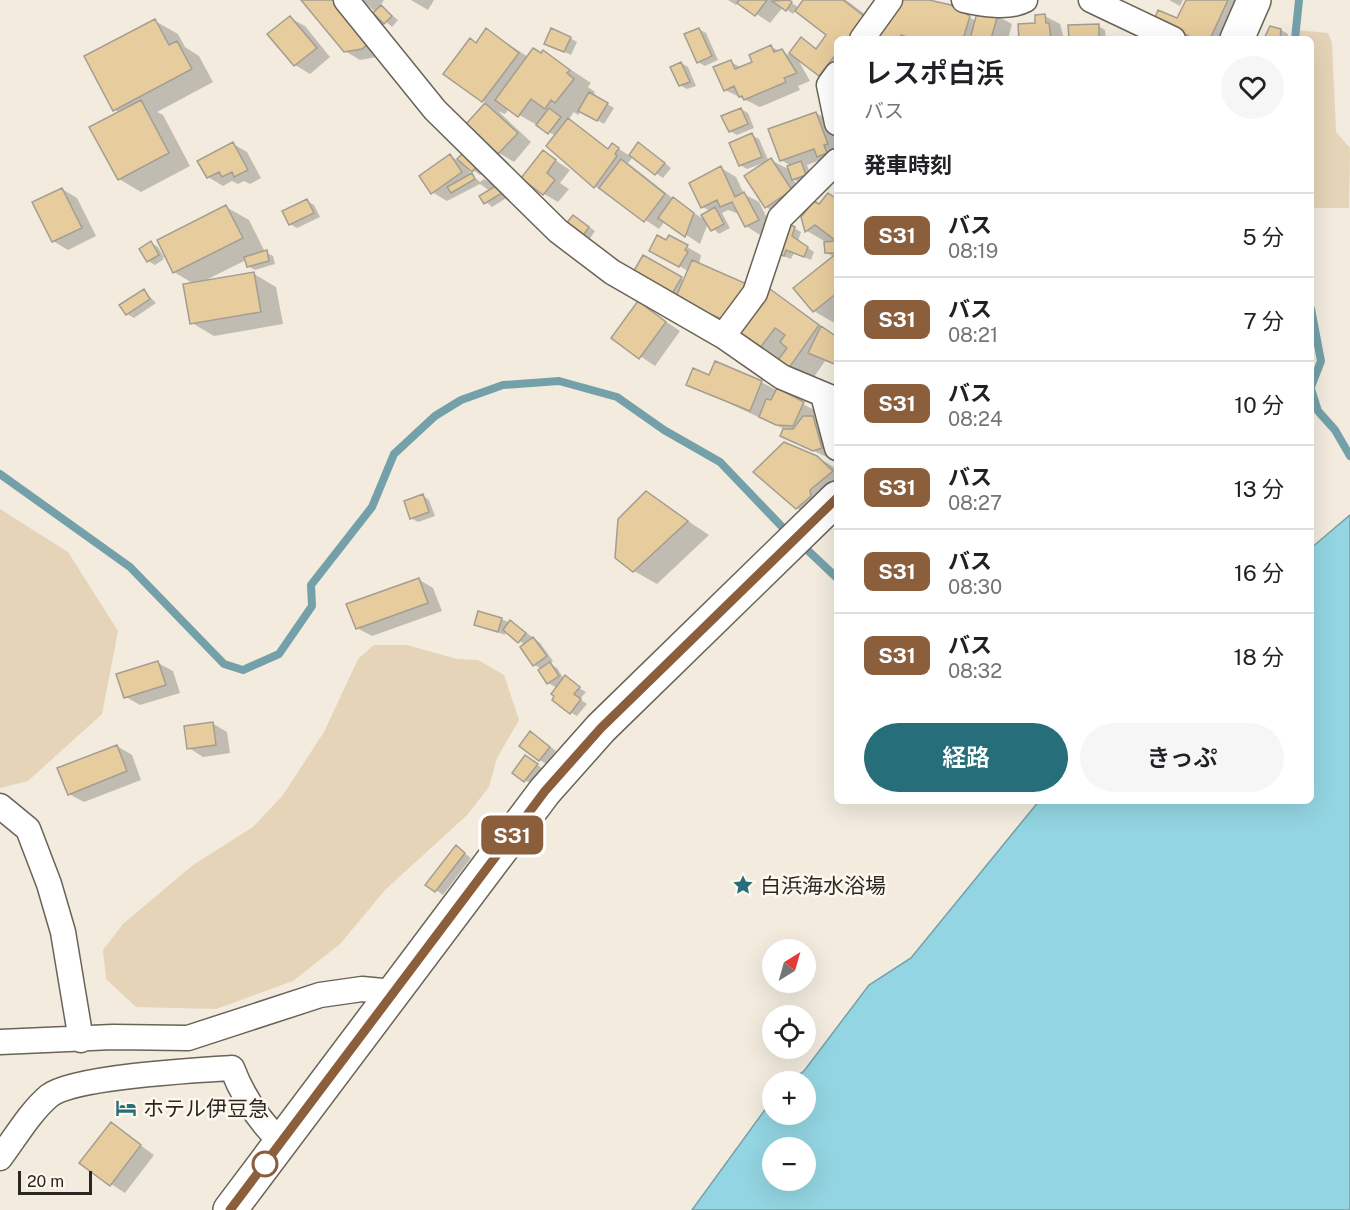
<!DOCTYPE html>
<html lang="ja">
<head>
<meta charset="utf-8">
<style>
  :root { --surface:#fff; --page:#f6f6f6; --text:#202124; --muted:#757577; --line:#e0e0e0; --accent:#266e7a }
  body { margin:0; font-family:"Public Sans","Noto Sans JP",sans-serif; background:var(--page); color:var(--text); height:100vh; display:flex; flex-direction:column; font-size:22px; white-space:nowrap }
  * { box-sizing:border-box; margin:0 }
  p { font-size:20px; color:var(--muted) }
  .icon { flex:none; width:33px; height:33px; fill:none; stroke:currentColor; stroke-width:2; stroke-linecap:round; stroke-linejoin:round }
  .map { position:relative; flex:1; overflow:hidden }
  .panel { position:absolute; left:834px; top:36px; width:480px; height:768px; display:flex; flex-direction:column; background:var(--surface); border-radius:9px; box-shadow:0 6px 24px #0002 }
  .panel>* { flex:none }
  .badge { padding:0 12px; border-radius:9px; font-size:21px; line-height:39px }
  .needle { width:39px; rotate:37deg }
  .fabs { position:absolute; left:762px; top:939px; display:grid; gap:12px }
  .fabs a { display:grid; place-items:center; width:54px; height:54px; border-radius:50%; background:var(--surface); box-shadow:0 6px 24px #0002; font-size:30px }
  .scale { position:absolute; left:18px; bottom:15px; width:74px; box-sizing:border-box; padding-left:6px; border:3px solid #2a2723; border-top:0; font-size:16px; line-height:21px; white-space:nowrap; color:#2a2723; -webkit-text-stroke:4px #fef8ee; paint-order:stroke }
  .map>.badge { position:absolute; translate:-50% -50%; box-shadow:0 0 0 3px #fff }
  h2 { padding:0 30px; font-size:22px; line-height:54px }
  .round { display:grid; place-items:center; flex:none; width:63px; height:63px; border-radius:32px; background:var(--page) }
  .overview { display:flex; align-items:center; justify-content:space-between; height:102px; padding:0 30px }
  h1 { font-size:28px; font-weight:600; line-height:45px }
  .cta { display:flex; gap:12px; margin-top:auto; padding:12px 30px }
  .cta a { flex:1; height:69px; border-radius:36px; background:var(--accent); color:#fff; font-size:24px; font-weight:600; line-height:69px; text-align:center }
  .cta a+a { background:var(--page); color:var(--text) }
  ul { padding:0; list-style:none }
  li { display:flex; align-items:center; gap:18px; height:84px; padding:0 30px; border-top:2px solid var(--line) }
  li div { flex:1 }
  li b { display:block; font-size:22px }
  li em { font-style:normal }
  li .badge { min-width:66px; font-weight:700; text-align:center }
  .map>svg:first-child { display:block }
</style>
</head>
<body>
<div class="map">
<svg width="1350" height="1210" viewBox="0 0 1350 1210">
  <rect width="100%" height="100%" fill="#f2ebde"/>
  <path fill="#e5d4b7" d="M1295,30l33,3 4,10 4,89 14,16 -1,60h-38v-169h-16z
    M0,509l68,43 50,79 -16,83 -74,67 -28,7z
    M374,645h33l50,14 21,1 26,15 15,45 -22,38 -8,29 -22,28 -82,75 -45,54 -47,37 -77,28 -80,-2 -30,-28 -3,-29 20,-26 70,-59 60,-38 30,-32 41,-63 34,-73z"/>
  <path fill="#93d5e2" stroke="#74a1a9" stroke-width="1.5" fill-rule="evenodd" d="M1350,515v695h-658l80,-110v14h34v-32l-16,-1 14,-10 65,-86 42,-27 128,-157h272v-253zM772,1148h34v32h-34z"/>
  <path fill="#0003" d="M303,0h43l31,57 -17,3 -15,-9z
    M362,0h22l-4,6 18,14 -6,7z
    M411,0h23l-6,10z
    M728,0h60l11,8 6,-8h41l36,27 20,-27h20l28,7 26,14 21,-5 15,8 -4,15h-171v46l-41,-29 14,25 -12,5 2,4 -40,17 -35,-17 6,-28 11,6 12,-5 17,-16 18,8 12,-16 17,10 10,-14 -32,-25 -3,4 -10,-7 -13,16 -31,-21 -3,3z
    M1169,0h14l-3,6z
    M1188,0h68l-18,39h-45l-15,-7z
    M1045,16l15,8 4,15h-43z
    M290,18l15,8 25,31 -20,17 -15,-9 -26,-30z
    M155,21l23,13 7,13 14,9 14,26 -56,30 6,3 27,51 -49,26 -22,-13 1,-66 -6,-4z
    M1098,26l7,4 1,9h-36z
    M699,29l7,4 12,27 -13,6 -7,-4z
    M487,30l41,27 16,-5 47,31 -3,4 7,5 -2,4 21,12 -10,16 -23,-13 -3,4 -4,-3 -6,8 41,29 4,-4 17,11 9,-12 6,4 26,20 -8,10 -30,-21 -5,6 47,37 31,21 4,-10 -7,-4 18,-39 15,9 8,17 15,8 13,26 -12,7 -14,-9 -7,-12 -11,-4 -6,3 8,15 -11,6 -11,-11 -8,21 -35,-23 -6,8 -64,-43 -39,-50 -47,-27 -4,5 -7,-3 33,31 -17,20 -15,-9 -31,-29 19,-20 -41,-31 31,-29z
    M1281,30l7,4 -1,5h-22z
    M570,38l7,4 -6,13 -18,-8z
    M681,63l7,4 8,19 -9,3 -7,-4z
    M741,109l7,4 6,15 -17,7 -7,-4z
    M816,113l15,9 6,16v24l-14,-3 -16,6 5,13 -12,5 -7,-4 13,19 -26,17 -14,-8v-45l-19,7 -7,-4 12,-30 7,4 10,23 2,-2 19,10 1,-4 -10,-6z
    M233,144l14,8 14,26 -11,6 -6,-3 -6,3 -6,-3 -9,5 -15,-9z
    M543,152l27,18 -10,13 9,6 -11,13 -14,-8z
    M465,153l20,16 -5,6 -15,-11 6,10 9,8 4,-3 7,4 5,5 8,3 4,6 -16,10 -11,-10 9,-6 -10,-7 -33,17 -15,-9 -11,-16 29,-20 14,8 -4,-5z
    M62,189l15,9 19,38 -28,14 -15,-9z
    M837,200v39l-6,4 6,-1 -1,82 -22,-13 20,-54 -7,-4 -1,-11 -19,-11 -4,-14 17,-11z
    M307,201l7,4 6,12 -23,11 -7,-4z
    M226,207l23,13 16,32 8,4 2,8 -20,6 -7,-4 -2,-6 -42,21 50,-7 22,13 7,37 -69,12 -22,-13 2,-39 -20,-12 -7,-15h-5l2,2 -9,6 -7,-4 3,-18 7,4 5,9z
    M580,220l15,11 -6,9 -22,-15z
    M794,228l7,4 -3,9 16,11 -3,8 -17,-7 -3,6 -8,-3z
    M670,237l31,18 -2,10 64,29 7,-3 67,46v29l-12,-5 -13,19 -30,-19 -2,2 -43,-28 4,-6 -70,-33 -27,-39 40,23 4,-9 -37,-21 16,-8z
    M144,291l12,12 -22,15 -7,-4z
    M638,303l42,28 -25,35 -42,-28z
    M837,376v15l-5,-3z
    M710,377l51,5 57,30 -3,7 12,7 9,30 -7,2 -33,-15 -14,-8 2,-6 -96,-45z
    M817,457l20,12v29l-18,23 -22,-13z
    M646,493l63,42 -52,49 -23,-13z
    M423,496l6,4 6,16 -17,6 -7,-4z
    M418,579l15,9 9,23 -70,25 -15,-8z
    M501,619l17,7 22,17 13,18 -4,3 8,4 7,11 22,13 -6,7 7,5 -10,12 -7,-4 -13,-24 -9,-5 -6,-14 -8,-4 -12,-18 3,-2 -19,-14 -1,4 -29,-11z
    M158,663l15,8 7,22 -40,12 -14,-8z
    M212,723l15,9 3,21 -27,4 -14,-9z
    M538,737l18,14 -10,13 -6,-4z
    M117,746l15,9 9,25 -57,22 -15,-8z
    M533,761l10,8 -11,15 -7,-4z
    M456,847l15,11 -28,37 -15,-11z
    M111,1124l43,31 -29,38 -14,-9z"/>
  <g fill="none" stroke-linecap="round" stroke-linejoin="round">
    <path stroke="#74a1a9" stroke-width="8" d="M1295,39l4,-39
      M1311,309l10,52 -10,26
      M1311,389l7,22 17,19 15,26
      M0,474l130,93 94,97 19,6 36,-16 33,-48 -1,-21 61,-78 22,-53 41,-38 26,-16 42,-15 56,-4 58,16 47,33 56,32 68,71
      M800,543l37,35"/>
  </g>
  <path fill="#e7cc9d" stroke="#a49d92" stroke-width="1.5" d="M301,0h38l30,43 -7,6 -18,3z
    M739,0h28l-12,16 -18,-13z
    M789,0l3,2 -6,9 -14,-10z
    M803,0h40l22,17 -17,22h-11v14l-18,23 -30,-23 12,-16 15,12 10,-14 -31,-24z
    M900,0h29l22,5 19,11 -7,23h-49l-13,-4 -3,4h-26z
    M1186,0h42l-18,39h-15l-41,-19 4,-10 19,8z
    M381,5l11,11 -8,8 -11,-11z
    M978,9l20,5 -7,25h-21z
    M1045,14l1,9h3l2,16h-32l-1,-15 17,-1v-8z
    M290,16l27,32 -23,18 -27,-32z
    M155,19l14,26 8,-4 15,28 -79,42 -29,-55z
    M1099,24v15h-30l-1,-14z
    M1270,26l11,3 -1,10h-16z
    M486,28l33,25 -37,49 -39,-28 27,-36 6,5z
    M551,28l20,9 -7,15 -20,-8z
    M699,28l13,28 -15,7 -13,-29z
    M771,45l3,7 8,-3 15,24 -13,5 2,4 -42,18 -2,-4 -3,1 -5,-11 -10,5 -11,-24 18,-7 4,9 17,-7 -3,-7z
    M533,48l8,5 2,-3 27,20 -3,3 7,6 -19,24 -4,-3 -6,9 -14,-10 -13,18 -23,-17z
    M681,62l9,20 -11,4 -9,-19z
    M589,92l19,11 -11,18 -19,-10z
    M141,100l28,53 -51,27 -29,-53z
    M485,103l33,30 -20,21 -32,-30z
    M549,108l12,9 -13,17 -12,-9z
    M741,108l7,16 -19,8 -8,-16z
    M816,112l12,32 -4,1 3,8 -10,4 -3,-8 -34,12 -12,-32z
    M568,118l40,31 4,-6 7,5 -4,6 2,2 -23,32 -48,-42z
    M752,133l10,24 -23,9 -10,-23z
    M233,142l15,28 -14,7 -2,-5 -10,5 -3,-5 -12,6 -10,-17z
    M638,142l27,21 -10,12 -26,-20z
    M543,150l13,10 -9,13 8,7 -12,15 -22,-17z
    M465,151l14,13 -7,8 -15,-13z
    M450,154l12,18 -31,22 -12,-18z
    M771,158l21,32 -27,18 -21,-32z
    M621,159l44,35 -21,28 -45,-34z
    M801,161l5,14 -14,5 -5,-14z
    M721,166l14,31 9,-5 15,28 -14,7 -13,-25 -12,5 -3,-7 -16,8 -12,-25z
    M472,173l3,6 -24,14 -4,-6z
    M497,185l5,8 -18,11 -5,-8z
    M62,188l20,40 -30,14 -20,-40z
    M828,193l9,6v54h-12l-1,-11 12,-1 -21,-16 -10,7 -4,-15 13,-16 5,3z
    M673,197l21,16 -9,24 -27,-19z
    M307,199l7,14 -25,12 -7,-14z
    M226,205l17,33 -70,35 -16,-33z
    M715,207l9,17 -13,7 -10,-16z
    M573,215l16,12 -7,10 -17,-12z
    M786,223l9,4 -3,9 16,11 -4,10 -18,-7 -2,6 -9,-4z
    M657,235l9,5 3,-5 19,10 -3,5 3,2 -9,15 -30,-16z
    M151,241l8,14 -12,7 -8,-13z
    M267,250l2,11 -22,6 -3,-10z
    M837,253v40l-24,19 -20,-24z
    M643,255l39,22 -12,20 -38,-23z
    M692,260l57,25 -25,35 -49,-21z
    M254,272l7,40 -71,12 -7,-40z
    M144,289l6,10 -24,16 -7,-10z
    M770,289l49,36 -30,43 -11,-8 9,-12 -7,-6 5,-7 -10,-7 -18,24 -22,-17z
    M638,301l28,21 -27,37 -28,-21z
    M821,326l16,11v28l-29,-12z
    M715,361l47,20 -12,30 -64,-26 7,-17 16,7z
    M777,388l27,14 -11,24 -17,-1 -17,-8 7,-18 5,1z
    M803,416h10l9,32 -9,3 -33,-15 3,-7h10z
    M784,442l33,14 16,15 -23,19 1,6 -15,13 -43,-37z
    M646,491l42,30 -55,51 -18,-14 3,-39z
    M423,494l6,18 -19,7 -6,-18z
    M419,578l9,25 -72,26 -10,-25z
    M478,611l24,7 -4,14 -24,-7z
    M510,620l16,13 -8,10 -15,-13z
    M533,637l14,19 -14,10 -13,-19z
    M158,661l8,24 -42,13 -8,-24z
    M550,662l9,14 -12,8 -9,-14z
    M565,675l15,12 -6,7 7,5 -11,15 -18,-14 2,-4 -3,-2z
    M213,722l3,23 -29,4 -3,-23z
    M530,731l20,16 -11,14 -20,-15z
    M117,745l10,26 -59,24 -11,-27z
    M525,755l13,9 -14,18 -12,-9z
    M456,845l9,8 -30,39 -10,-7z
    M111,1122l30,23 -31,41 -31,-23z"/>
  <g fill="none" stroke-linecap="round" stroke-linejoin="round">
    <g stroke="#696358" stroke-width="27">
      <path id="minor" d="M346,0l89,110 123,121 54,41 111,64 59,41 55,23
        M964,0c18,4 44,9 61,0
        M1091,0l82,39
        M862,39l28,-39
        M837,74l-8,11 8,38
        M723,336l32,-43 25,-75 57,-57
        M823,395l14,53
        M0,806l28,23 21,55 14,48 18,108
        M0,1042l113,-5 75,1 132,-43 42,-6 31,3
        M0,1158c15,-20 30,-46 49,-62 24,-19 149,-26 183,-28 11,29 27,53 49,74"/>
    </g>
    <g stroke="#696358" stroke-width="36">
      <path id="highway" d="M1237,39l17,-39
        M230,1210l315,-419 56,-63 236,-230"/>
    </g>
    <use href="#minor" stroke="#fff" stroke-width="24"/>
    <use href="#highway" stroke="#fff" stroke-width="33"/>
  </g>
  <g fill="none" stroke-linecap="round" stroke-linejoin="round">
    <g stroke="#fff" stroke-width="14">
      <path id="line" d="M230,1210l315,-419 56,-63 236,-230"/>
    </g>
    <use href="#line" stroke="#8b5e3c" stroke-width="9"/>
  </g>
  <defs>
    <g id="sight-bare" transform="scale(1.62)"><path d="M0-6L1.8-2.2L6-1.7L2.9 1.2L3.7 5.4L0 3.3L-3.7 5.4L-2.9 1.2L-6-1.7L-1.8-2.2Z" fill="#266e7a" stroke="#fef8ee" stroke-width="2.5" paint-order="stroke"/></g>
    <g id="hotel-bare" transform="scale(1.62)"><path d="M-6-4.5h1.5V1H6V5H4.5V3h-9V5H-6ZM-4 0a1.8 1.8 0 1 1 3.6 0ZM.5 0V-2.5h3Q6-2.5 6 0Z" fill="#266e7a" stroke="#fef8ee" stroke-width="2.5" paint-order="stroke"/></g>
  </defs>
  <g fill-rule="evenodd">
    <use href="#sight-bare" x="743" y="885"/>
    <use href="#hotel-bare" x="126" y="1108"/>
  </g>
  <circle fill="#fff" stroke="#8b5e3c" stroke-width="3" cx="265" cy="1164" r="12"/>
  <g text-anchor="middle" dominant-baseline="central" stroke-width="5" stroke-linejoin="round" paint-order="stroke">
    <g font-size="21" fill="#2a2723" stroke="#fef8ee" text-anchor="start">
      <text x="760" y="885">白浜海水浴場</text>
      <text x="143" y="1108">ホテル伊豆急</text>
    </g>
  </g>
</svg>
<div class="fabs">
<a><svg class="needle" viewBox="-14 -14 28 28"><path d="M0-13l5 13h-10z" fill="#e53935"/><path d="M0 13l5-13h-10z" fill="#757577"/></svg></a>
<a><svg class="icon" aria-label="locate" viewBox="0 0 24 24"><circle cx="12" cy="12" r="6"/><path d="M12 2v4M12 18v4M2 12h4M18 12h4"/></svg></a>
<a>+</a>
<a>−</a>
</div>
<div class="scale">20 m</div>
<b class="badge" style="left:512px;top:835px;background:#8b5e3c;color:#fff">S31</b>
<section class="panel">
<div class="overview"><div><h1>レスポ白浜</h1><p>バス</p></div><a class="round"><svg class="icon" aria-label="heart" viewBox="0 0 24 24"><path d="M12 20l-8-8c-3-5 5-10 8-4 3-6 11-1 8 4z"/></svg></a></div>
<h2>発車時刻</h2>
<ul>
<li><span class="badge" style="background:#8b5e3c;color:#fff">S31</span><div><b>バス</b><p>08:19</p></div><em>5 分</em></li>
<li><span class="badge" style="background:#8b5e3c;color:#fff">S31</span><div><b>バス</b><p>08:21</p></div><em>7 分</em></li>
<li><span class="badge" style="background:#8b5e3c;color:#fff">S31</span><div><b>バス</b><p>08:24</p></div><em>10 分</em></li>
<li><span class="badge" style="background:#8b5e3c;color:#fff">S31</span><div><b>バス</b><p>08:27</p></div><em>13 分</em></li>
<li><span class="badge" style="background:#8b5e3c;color:#fff">S31</span><div><b>バス</b><p>08:30</p></div><em>16 分</em></li>
<li><span class="badge" style="background:#8b5e3c;color:#fff">S31</span><div><b>バス</b><p>08:32</p></div><em>18 分</em></li>
</ul>
<div class="cta"><a>経路</a><a>きっぷ</a></div>
</section>
</div>
</body>
</html>
